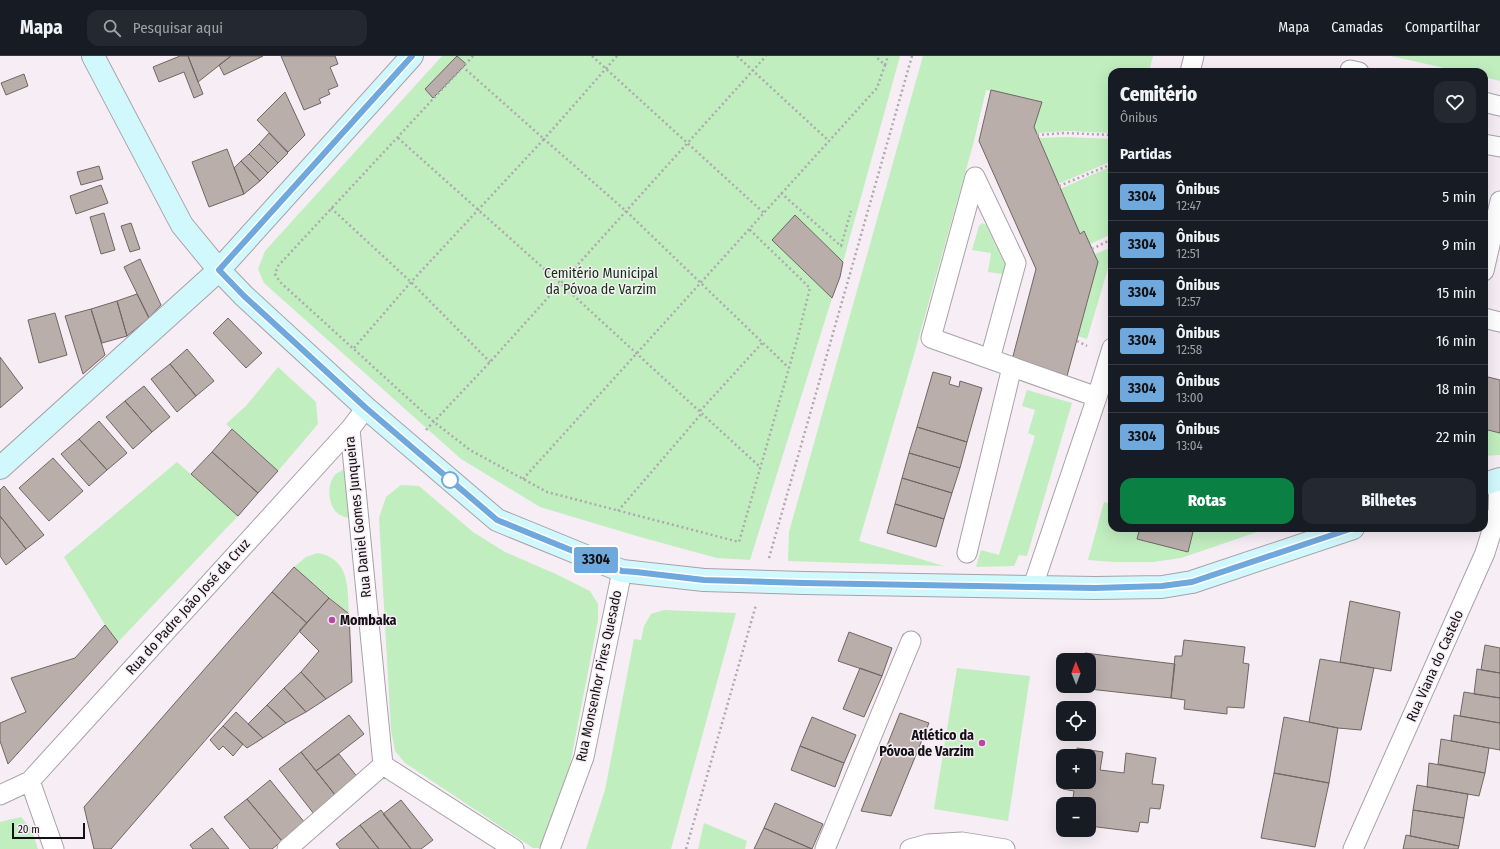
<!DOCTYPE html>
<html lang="pt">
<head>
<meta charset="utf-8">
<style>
  :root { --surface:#171b24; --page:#242831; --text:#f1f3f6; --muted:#9ea1a6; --line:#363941; --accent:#0b8043 }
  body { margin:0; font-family:"Fira Sans Condensed",sans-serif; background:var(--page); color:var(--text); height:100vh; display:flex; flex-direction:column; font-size:15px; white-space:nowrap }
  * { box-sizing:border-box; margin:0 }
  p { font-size:13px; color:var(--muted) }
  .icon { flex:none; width:22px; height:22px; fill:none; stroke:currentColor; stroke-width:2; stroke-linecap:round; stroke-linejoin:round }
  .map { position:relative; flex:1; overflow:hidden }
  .side { position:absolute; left:1108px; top:12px; width:380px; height:464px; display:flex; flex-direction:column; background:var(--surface); border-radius:12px; box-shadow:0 4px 16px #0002 }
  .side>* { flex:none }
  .badge { padding:0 8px; border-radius:3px; font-size:14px; line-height:26px }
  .needle { width:26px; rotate:359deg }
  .controls { position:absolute; left:1056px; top:597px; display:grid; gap:8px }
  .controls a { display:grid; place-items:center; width:40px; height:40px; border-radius:8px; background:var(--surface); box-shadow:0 4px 16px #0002; font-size:20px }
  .scale { position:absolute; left:12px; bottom:10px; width:73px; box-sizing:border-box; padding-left:4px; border:2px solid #131113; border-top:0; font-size:11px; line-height:14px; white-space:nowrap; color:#131113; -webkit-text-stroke:3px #f6edf5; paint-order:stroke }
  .map>.badge { position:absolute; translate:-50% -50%; box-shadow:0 0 0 2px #fff }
  h2 { padding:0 12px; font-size:15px; line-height:36px }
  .round { display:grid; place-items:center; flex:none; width:42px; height:42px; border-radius:12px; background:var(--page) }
  .summary { display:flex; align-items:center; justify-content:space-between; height:68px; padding:0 12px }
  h1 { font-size:19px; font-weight:800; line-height:30px }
  .action { display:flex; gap:8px; margin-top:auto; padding:8px 12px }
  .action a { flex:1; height:46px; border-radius:12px; background:var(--accent); color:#fff; font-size:16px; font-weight:800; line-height:46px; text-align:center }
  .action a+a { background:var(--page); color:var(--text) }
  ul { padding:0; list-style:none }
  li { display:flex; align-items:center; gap:12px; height:48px; padding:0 12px; border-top:1px solid var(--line) }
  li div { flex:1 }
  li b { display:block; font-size:15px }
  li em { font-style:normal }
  li .badge { min-width:44px; font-weight:700; text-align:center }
  header { display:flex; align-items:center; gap:24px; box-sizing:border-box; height:56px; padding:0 20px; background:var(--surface); border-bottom:1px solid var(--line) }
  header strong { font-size:19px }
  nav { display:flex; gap:22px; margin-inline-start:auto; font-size:14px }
  .search { width:280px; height:36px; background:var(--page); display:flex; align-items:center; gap:10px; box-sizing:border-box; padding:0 14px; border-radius:12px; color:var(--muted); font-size:15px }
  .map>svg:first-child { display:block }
</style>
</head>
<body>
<header>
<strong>Mapa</strong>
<div class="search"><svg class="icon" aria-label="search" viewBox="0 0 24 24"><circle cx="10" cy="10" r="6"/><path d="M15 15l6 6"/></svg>Pesquisar aqui</div>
<nav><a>Mapa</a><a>Camadas</a><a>Compartilhar</a></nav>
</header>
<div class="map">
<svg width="1500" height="793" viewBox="0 0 1500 793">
  <rect width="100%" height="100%" fill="#f6edf5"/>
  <path fill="#c0eebf" d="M442,0h458l-57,206 -3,15 -8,21 -82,262 -33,-2 -77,-21 -100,-30 -79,-48 -197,-176 -6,-14 7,-18z
    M923,0h230l-4,16h-37v61l-44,-2 -32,2 -2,-6 7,-25 -55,-12 -13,55 -60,213 -54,183 85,25 -156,-5 1,-29z
    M1391,0h109v25l-16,-4v-5h-22z
    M1066,81l46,2v22l-54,23 -19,-46z
    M1112,110v68l-22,10 -6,-12 -4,2 -20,-45z
    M982,167l4,2 24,50 -22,-3 3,-19 -19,-3 7,-24z
    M1112,191v8l-25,84 -9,-3 20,-74 -3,-8z
    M278,311l38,35 2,22 -40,47 -52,-47 20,-18z
    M1027,334l45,13 -45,153 -8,-1 -5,11 -38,1 5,-17 18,5 36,-119 -7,-3 7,-23 -13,-4z
    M1484,373l16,4v22l-16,1z
    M177,406l61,54 -120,126 -13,-17 -41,-68z
    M344,413l5,49c-4,-1 -8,-2 -12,-5 -9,-9 -11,-29 -1,-39 2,-2 6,-3 8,-5z
    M401,429l18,1 54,46 32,20 53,23 32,16 8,13v16l-30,155 -26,73h-9l-128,-85 -10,-12 -4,-21 -12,-212 7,-21z
    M1104,446l8,2v24h28l-3,11 50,13 7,-24h75l-88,30 -28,4h-38l-27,-2z
    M318,497c33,7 29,35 31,61l-55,-47 12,-10z
    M664,554l72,3 -65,236h-85l19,-59 29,-151 7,1 3,-14 7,-12z
    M957,612l73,8 -22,145 -74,-12z
    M21,761l10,11 7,21h-38v-27z
    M704,767l43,18 -2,8h-47z"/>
  <path fill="#b9aeaa" stroke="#706662" d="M180,0h8l15,38 -9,4 -10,-26 -25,10 -6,-15z
    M188,0h43l-33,26z
    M231,0h32l-39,19 -5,-10z
    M281,0h54l3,8 -8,3 8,19 -10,4 2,4 -11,5 2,4 -17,7z
    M457,0l9,8 -33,34 -8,-9z
    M24,18l4,12 -22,9 -5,-12z
    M991,34l51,12 -8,25 46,107 4,-3 14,31 -31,114 -55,-16 24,-91 -57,-128z
    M285,36l20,43 -17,17 -31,-32z
    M269,77l19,20 -10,10 -19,-19z
    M259,88l19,19 -10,10 -19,-19z
    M227,93l17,45 -35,13 -17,-45z
    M249,98l19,19 -8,8 -19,-20z
    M241,105l19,20 -16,13 -10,-26z
    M99,110l4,13 -22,6 -4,-13z
    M101,129l7,18 -32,11 -6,-18z
    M104,157l11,37 -14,4 -11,-37z
    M795,159l48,47 -3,15 -8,21 -60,-58z
    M131,167l9,26 -10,3 -9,-26z
    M140,203l21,46 -12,13 -25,-51z
    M137,238l12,24 -22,18 -10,-35z
    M117,245l10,35 -25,7 -11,-34z
    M91,253l14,46 -22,19 -18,-58z
    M55,257l12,42 -28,8 -11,-43z
    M228,262l34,35 -16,15 -33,-35z
    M187,293l27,32 -18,15 -26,-32z
    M0,301l23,31 -23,20z
    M170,308l26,32 -19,16 -26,-33z
    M933,316l18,5 -2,7 10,3 1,-6 22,7 -15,54 -50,-15z
    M1484,320l16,4v53l-16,-4z
    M144,330l26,31 -18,15 -27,-31z
    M125,345l27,31 -19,17 -27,-32z
    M99,365l28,32 -20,17 -28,-31z
    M917,371l50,15 -7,26 -51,-15z
    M232,373l46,42 -20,22 -46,-41z
    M79,383l28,31 -18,16 -28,-32z
    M212,396l46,41 -20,23 -47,-42z
    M909,397l51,15 -8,25 -50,-15z
    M53,402l30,33 -34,30 -30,-33z
    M902,422l50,15 -8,26 -49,-15z
    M4,430l40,49 -18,14 -26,-33v-26z
    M895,448l49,15 -8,28 -49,-14z
    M0,460l26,33 -20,16 -6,-9z
    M1140,472h54l-6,24 -51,-13z
    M294,511l35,31 -22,25 -35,-31z
    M272,536l35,31 -196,226h-17l-10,-42z
    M329,542l20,16 3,68 -26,17 -25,-27 18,-21 -20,-20z
    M1350,545l50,11 -9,59 -51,-9z
    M105,569l13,17 -110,122 -8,-23v-18l26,-11 -15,-34 64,-20z
    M849,576l43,16 -10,28 -44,-15z
    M1184,584l61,7 -2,16 6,1 -5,44 -17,-1v7l-43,-5 1,-9 -14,-2 4,-42h7z
    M1485,589l15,3v25l-19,-3z
    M1085,597l90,11 -4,34 -91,-10v-2h9v-26h-5z
    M1320,603l54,9 -13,62 -23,-2 -29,-6z
    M860,612l22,8 -18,41 -21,-8z
    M1477,613l23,4v25l-26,-4z
    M301,616l25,27 -20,13 -22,-24z
    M284,632l22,24 -20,11 -19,-18z
    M1464,636l36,6v25l-40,-7z
    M267,649l19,18 -23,15 -15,-14z
    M236,656l27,26 -16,10 -24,-22z
    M900,657l29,10 -38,93 -30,-5z
    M349,659l15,19 -48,37 -15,-19z
    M1454,659l46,8v27l-49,-9z
    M812,661l44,18 -12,28 -44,-17z
    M1284,661l54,11 -9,55 -55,-10z
    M223,670l20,18 -10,12 -10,-10 -4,4 -9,-10z
    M1441,683l48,9 -4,25 -47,-9z
    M800,690l44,17 -9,24 -44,-17z
    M1077,692l26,4 -3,18 24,3 2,-20 30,5 -4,26 12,1 -4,24 -10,-1 -2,15 -8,-1 -2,10 -49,-6v-22h-17l2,-13 -11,-2 1,-7h25v-26h-13z
    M301,696l35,44 -22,18 -35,-45z
    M339,698l20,25 -23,17 -20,-25z
    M1429,707l56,10 -6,23 -52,-9z
    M1274,717l55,10 -14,64 -54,-9z
    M270,724l35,43 -23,18 -35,-42z
    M1417,729l51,9 -4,24 -51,-8z
    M247,743l35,42 -10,8h-22l-26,-32z
    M401,744l32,40 -12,9h-10l-28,-35z
    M775,747l48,21 -11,25 -48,-21z
    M381,754l30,39h-32l-19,-24z
    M1413,754l51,8 -5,28 -49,-10z
    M360,769l19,24h-39l-4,-5z
    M212,772l17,21h-36l-3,-4z
    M764,772l48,21h-58z
    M1406,779l53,11 -1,3h-55z"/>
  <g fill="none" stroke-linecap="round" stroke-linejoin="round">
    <g stroke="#a9a1a8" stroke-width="21">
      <path id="street" d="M1190,16l4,-16
        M1350,16v-2l9,2
        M1484,46l16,4
        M1484,88l16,3
        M1484,215l16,-70
        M1484,262l16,4
        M990,303l-59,-21 44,-161 41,86 -26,96 107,38
        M967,497l45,-186
        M1033,530l64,-189 15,-49
        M383,709l131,84
        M30,725l24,68
        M0,739l30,-14 320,-352 16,-21
        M287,793l96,-84 -33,-336
        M550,793l34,-92 38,-186
        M825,793l86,-208
        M910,793l18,-5 34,-2 43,7
        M1353,793l132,-296 13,-42 1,-32"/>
    </g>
    <g stroke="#a9a1a8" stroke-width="24">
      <path id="secondary" d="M93,0l89,169 37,45 25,26 122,112 131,112 125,51 82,9
        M0,412l219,-198 193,-214
        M1484,428l16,-5
        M804,527l291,5 67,-1 30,-5 161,-54"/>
    </g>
    <path stroke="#aea8ae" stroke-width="2.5" stroke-dasharray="2 3" stroke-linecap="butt" d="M473,0l-195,210 -3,8 5,8 154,140 36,28 77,42 192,50 58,-202 13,-52 -61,-59
      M592,0l172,157
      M617,0l-73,83 82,72 163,157
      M737,0l92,85
      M885,9l3,-9
      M1037,79l28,-2 47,2
      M398,82l162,145 200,184
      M1059,130l53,-22
      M781,137l60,53 10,-35
      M331,152l80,74 79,80
      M1092,193l20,-10
      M1077,285l10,5
      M354,292l57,-66 133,-143 -81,-72
      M700,355l63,-69
      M426,374l64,-68 276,-306
      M523,423l354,-391 8,-23 -10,-9
      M618,455l84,-98
      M769,502l143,-502
      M686,793l70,-244"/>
    <use href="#street" stroke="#fff" stroke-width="19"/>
    <use href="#secondary" stroke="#d1f9fd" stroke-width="22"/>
    <g stroke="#a9a1a8" stroke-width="24" stroke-linecap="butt">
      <path id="secondary-bridge" d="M704,524l100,3"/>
    </g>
    <use href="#secondary-bridge" stroke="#d1f9fd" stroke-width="22"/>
  </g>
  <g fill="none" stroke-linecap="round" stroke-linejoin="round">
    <g stroke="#fff" stroke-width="9">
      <path id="line" d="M412,0l-193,214 25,26 122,112 131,112 125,51 14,1 68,8 100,3 291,5 67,-2 30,-4 161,-54"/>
    </g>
    <use href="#line" stroke="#6fa8dc" stroke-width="6"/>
  </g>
  <circle fill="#fff" stroke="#6fa8dc" stroke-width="2" cx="450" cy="424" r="8"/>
  <g fill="#b647a3" stroke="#f6edf5" stroke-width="1.5">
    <circle cx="332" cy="564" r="4"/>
    <circle cx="982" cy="687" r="4"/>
  </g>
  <g text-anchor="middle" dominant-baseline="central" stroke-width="3" stroke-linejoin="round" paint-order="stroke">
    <g font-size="14" fill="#0c330f" stroke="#f6edf5">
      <text x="601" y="217">Cemitério Municipal<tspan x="601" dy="16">da Póvoa de Varzim</tspan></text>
    </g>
    <g font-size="14" fill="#131113" stroke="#f6edf5">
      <text transform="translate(358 461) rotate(-96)">Rua Daniel Gomes Junqueira</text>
      <text transform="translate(188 551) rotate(-48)">Rua do Padre João José da Cruz</text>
      <text transform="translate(1435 610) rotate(-66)">Rua Viana do Castelo</text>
      <text transform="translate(599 620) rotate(-78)">Rua Monsenhor Pires Quesado</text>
    </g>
    <g font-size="14" font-weight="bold" fill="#131113" stroke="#f6edf5" text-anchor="start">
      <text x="340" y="564">Mombaka</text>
      <text x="974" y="679" text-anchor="end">Atlético da<tspan x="974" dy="16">Póvoa de Varzim</tspan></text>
    </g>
  </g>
</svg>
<div class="controls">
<a><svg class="needle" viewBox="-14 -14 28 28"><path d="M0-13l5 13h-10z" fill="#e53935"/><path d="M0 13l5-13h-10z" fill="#9ea1a6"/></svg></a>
<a><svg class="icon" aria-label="locate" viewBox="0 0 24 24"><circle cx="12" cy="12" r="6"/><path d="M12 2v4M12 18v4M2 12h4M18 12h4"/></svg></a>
<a>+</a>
<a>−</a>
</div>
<div class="scale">20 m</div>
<b class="badge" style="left:596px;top:504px;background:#6fa8dc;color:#111">3304</b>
<section class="side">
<div class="summary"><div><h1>Cemitério</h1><p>Ônibus</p></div><a class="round"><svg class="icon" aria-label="heart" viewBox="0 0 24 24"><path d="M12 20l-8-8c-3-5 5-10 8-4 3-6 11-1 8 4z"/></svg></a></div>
<h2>Partidas</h2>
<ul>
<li><span class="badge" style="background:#6fa8dc;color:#111">3304</span><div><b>Ônibus</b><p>12:47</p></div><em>5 min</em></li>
<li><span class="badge" style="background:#6fa8dc;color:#111">3304</span><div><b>Ônibus</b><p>12:51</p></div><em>9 min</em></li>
<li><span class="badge" style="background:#6fa8dc;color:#111">3304</span><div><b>Ônibus</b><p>12:57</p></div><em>15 min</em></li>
<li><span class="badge" style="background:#6fa8dc;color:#111">3304</span><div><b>Ônibus</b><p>12:58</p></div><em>16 min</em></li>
<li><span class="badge" style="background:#6fa8dc;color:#111">3304</span><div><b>Ônibus</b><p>13:00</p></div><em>18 min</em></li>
<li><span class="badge" style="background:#6fa8dc;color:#111">3304</span><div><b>Ônibus</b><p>13:04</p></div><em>22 min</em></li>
</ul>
<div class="action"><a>Rotas</a><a>Bilhetes</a></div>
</section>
</div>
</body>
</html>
